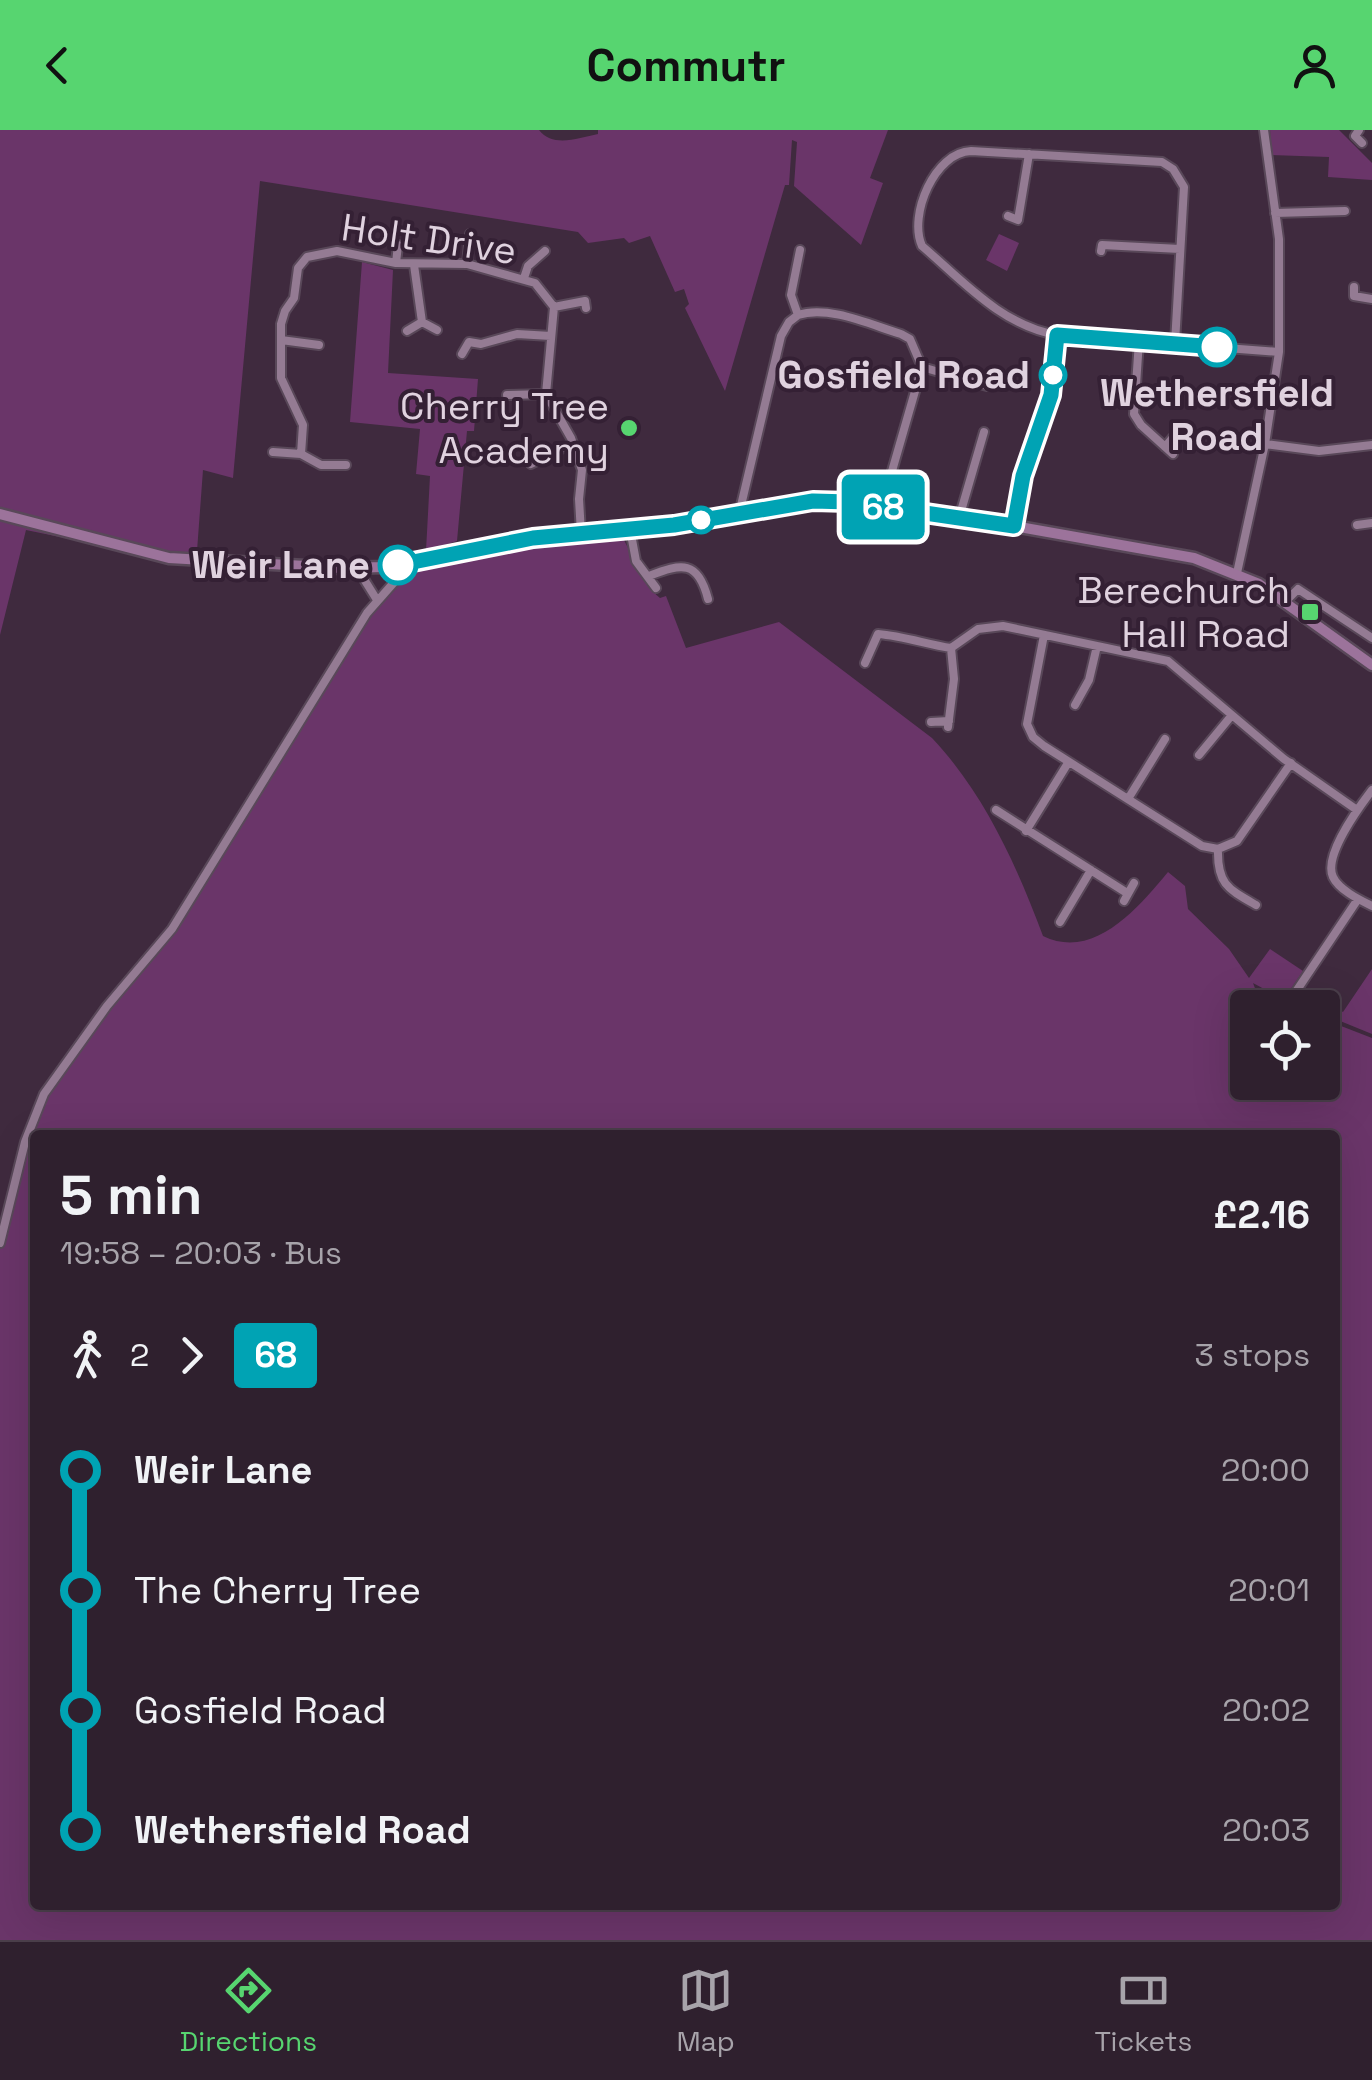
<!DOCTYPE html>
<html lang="en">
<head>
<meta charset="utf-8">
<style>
  :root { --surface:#2f202e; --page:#3b2d3a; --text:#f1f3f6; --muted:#a7a3aa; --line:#4a3e4a; --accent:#57d570 }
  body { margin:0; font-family:"Space Grotesk",sans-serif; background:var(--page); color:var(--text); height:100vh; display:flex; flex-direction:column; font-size:38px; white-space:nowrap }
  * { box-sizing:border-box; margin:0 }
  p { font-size:32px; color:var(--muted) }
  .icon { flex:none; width:55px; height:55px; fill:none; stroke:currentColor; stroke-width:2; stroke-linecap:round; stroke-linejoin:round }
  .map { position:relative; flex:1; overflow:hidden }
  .sheet { position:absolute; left:30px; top:1000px; width:1310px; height:780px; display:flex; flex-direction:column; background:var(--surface); border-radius:10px; box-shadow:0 10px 40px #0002,0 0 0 2px var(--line) }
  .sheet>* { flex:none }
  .badge { padding:0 20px; border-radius:8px; font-size:35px; line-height:65px }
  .buttons { position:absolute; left:1230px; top:860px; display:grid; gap:20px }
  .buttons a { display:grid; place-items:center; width:110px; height:110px; border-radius:10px; background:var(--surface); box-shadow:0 10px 40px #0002,0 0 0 2px var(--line); font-size:50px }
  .map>.badge { position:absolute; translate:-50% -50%; box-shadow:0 0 0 5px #fff }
  .legs { display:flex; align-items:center; gap:15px; height:110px; padding:0 30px; font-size:32px }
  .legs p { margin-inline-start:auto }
  .summary { display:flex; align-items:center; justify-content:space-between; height:170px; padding:0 30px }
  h1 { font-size:55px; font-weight:700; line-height:75px }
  ul { padding:0 30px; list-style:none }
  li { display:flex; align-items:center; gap:35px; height:120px; font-size:38px }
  li i { display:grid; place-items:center; width:15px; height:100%; margin:0 12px; background:currentColor }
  li i::after { content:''; width:25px; height:25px; margin:-12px; border:8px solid; border-radius:50%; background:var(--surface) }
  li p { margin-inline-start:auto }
  li:first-child i { background:linear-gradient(#0000 50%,currentColor 0) }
  li:last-child i { background:linear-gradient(currentColor 50%,#0000 0) }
  header { display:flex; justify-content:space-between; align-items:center; height:130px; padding:0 30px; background:var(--accent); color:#111; font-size:45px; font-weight:700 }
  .dock { display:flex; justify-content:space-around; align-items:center; height:140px; border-top:2px solid var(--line); background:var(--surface); font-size:28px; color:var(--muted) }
  .dock a { display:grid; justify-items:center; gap:5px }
  .dock .active { color:var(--accent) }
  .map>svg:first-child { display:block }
</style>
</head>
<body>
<header><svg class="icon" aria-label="back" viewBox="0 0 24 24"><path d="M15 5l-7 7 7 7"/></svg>Commutr<svg class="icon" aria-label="person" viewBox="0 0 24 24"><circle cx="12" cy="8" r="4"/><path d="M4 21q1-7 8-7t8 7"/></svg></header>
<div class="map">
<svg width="1372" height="1810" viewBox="0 0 1372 1810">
  <rect width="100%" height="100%" fill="#3f2a3e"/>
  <path fill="#6a3569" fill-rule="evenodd" d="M0,0h539c14,18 39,8 59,4v-4h290l-18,48 13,5 -22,62 -67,-59 3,-44 -5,-2 -3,45h-4l-60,206 -40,-83 4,-4 -5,-15 -9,3 -25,-56 -21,7 -5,-5 -36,5 -10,-11 -318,-51 -27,297 -30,-8 -6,81 -5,13 -166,-34 -26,105z
    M1270,0h69l33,33v17l-44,-3 1,-20 -58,-2z
    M999,104l20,9 -12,28 -21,-11z
    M362,132l31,8 -5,103 90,6 -4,52h-7l-10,110 -31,10 4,-75 -14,-2 4,-45 -70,-7z
    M609,407l15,3c11,21 17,42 36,58l6,-2 20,52 93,-26 153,116c52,55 85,128 111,198 51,25 95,-28 125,-64l17,14 3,23 41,40 20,29 21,-29 33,22 -17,25 3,3 24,-2 30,15 29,-43v65l-49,-20 -1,-6 -32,-5 -37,-20 3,8 35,16 -43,1v74h74l1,-63 49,19v902h-1372v-697l25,-101 19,-48 63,-88 65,-77 195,-316 56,-49 109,-21zM35,1005h1300v770h-1300z"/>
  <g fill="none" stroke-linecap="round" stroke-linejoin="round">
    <g stroke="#594859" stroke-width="12">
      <path id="minor" d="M1359,0l-4,6 7,7
        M1275,83l70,-2
        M1008,86l10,4 11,-66
        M1101,121l1,-6 78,4
        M396,133l2,-18
        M467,134l3,-30
        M414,135l8,57 15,8
        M524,148l4,-12 17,-15
        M1354,157v9l18,3
        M554,177l31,-6 1,7
        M798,185c31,-10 73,10 103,19l9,5 12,28 -32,111 -4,29
        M407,201l15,-9
        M281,210l38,5
        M1139,211l-5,73 7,11 32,29
        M1175,213l9,-156 -11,-18 -11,-7 -191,-11c-36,1 -63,64 -49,95 40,34 80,80 135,89l222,17
        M462,224l7,-12 12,2 36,-10 34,2
        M922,237l65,19
        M507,265l39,-1
        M1265,314l54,7 53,-6
        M1165,317l14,-17
        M273,322l28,2
        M531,334l42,-21
        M346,335h-25l-20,-11 2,-29 -22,-47v-54l4,-13 9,-13 4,-30 9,-11 30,-6 59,12 71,1 68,19 19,24 -8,87 25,44 11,32 -3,29 2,34
        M739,384l42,-178 8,-14 9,-7 -7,-20 9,-45
        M959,388l25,-86
        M1357,395l15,-2
        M1014,396l15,-69 22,-62 6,-60
        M630,399l6,32 20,27
        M357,438l20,32
        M1237,443l28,-129 14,-92v-113l-15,-109
        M649,446c33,-13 49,-16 59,23
        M1285,472l13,-13 74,49
        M1044,505l-17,89 6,13 11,9 158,100 16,3 19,-8 54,-78
        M865,533l13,-29c25,2 48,10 73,14l27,-19 25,-3 165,35 116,98 73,51
        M1075,575l14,-25 8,-34
        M931,592l18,-1
        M948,597l6,-48 -3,-31
        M1199,625l33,-40
        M1372,660c-13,17 -49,66 -39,87 6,13 27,23 39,29
        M1128,669l37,-60
        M996,680l131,83
        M1026,701l42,-68
        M1218,719c-1,35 10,40 38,56
        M1124,771l10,-18
        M1060,792l31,-52
        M1293,866l65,-97
        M0,1113l25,-101 19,-48 63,-88 65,-77 195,-316 45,-51"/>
    </g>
    <g stroke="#594859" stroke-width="15">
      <path id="major" d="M0,384l169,44 171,10 45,-1 148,-29 141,-13 114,-21 62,-2 164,24 180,32 65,26 113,81"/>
    </g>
    <use href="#minor" stroke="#947b93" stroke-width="8"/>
    <use href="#major" stroke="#9c739b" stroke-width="10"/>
  </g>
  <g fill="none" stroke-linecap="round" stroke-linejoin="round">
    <g stroke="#fff" stroke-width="22">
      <path id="line-1" d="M398,435l135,-27 141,-13 139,-24 37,1 164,24 9,-50 28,-81 6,-60 160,12"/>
    </g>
    <use href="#line-1" stroke="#00a3b4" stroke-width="15"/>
  </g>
  <g fill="#fff" stroke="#00a3b4" stroke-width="5">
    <circle cx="1217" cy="217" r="18"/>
    <circle cx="1053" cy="245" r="12"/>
    <circle cx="701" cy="390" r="12"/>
    <circle cx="398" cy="435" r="18"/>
  </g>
  <g fill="#57d570" stroke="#342034" stroke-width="4">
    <circle cx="629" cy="298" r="10"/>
    <rect x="1300" y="472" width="20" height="20" rx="5"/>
  </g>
  <g text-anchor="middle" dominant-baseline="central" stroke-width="8" stroke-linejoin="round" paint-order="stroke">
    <g font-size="38" fill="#e0d2df" stroke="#342034">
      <text transform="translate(429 109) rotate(8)">Holt Drive</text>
    </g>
    <g font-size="38" font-weight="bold" fill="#e0d2df" stroke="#342034" text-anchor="end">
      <text x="1030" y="245">Gosfield Road</text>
      <text x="1217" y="263" text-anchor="middle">Wethersfield<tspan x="1217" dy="44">Road</tspan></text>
      <text x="370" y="435">Weir Lane</text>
    </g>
    <g font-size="38" fill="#e0d2df" stroke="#342034" text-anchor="end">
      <text x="609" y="276">Cherry Tree<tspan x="609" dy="44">Academy</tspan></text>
      <text x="1290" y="460">Berechurch<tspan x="1290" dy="44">Hall Road</tspan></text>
    </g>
  </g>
</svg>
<div class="buttons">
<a><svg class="icon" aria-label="locate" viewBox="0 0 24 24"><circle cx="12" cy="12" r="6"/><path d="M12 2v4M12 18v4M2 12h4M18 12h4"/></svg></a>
</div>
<b class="badge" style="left:883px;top:377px;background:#00a3b4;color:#fff">68</b>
<section class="sheet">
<div class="summary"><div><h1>5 min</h1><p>19:58 – 20:03 · Bus</p></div><b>£2.16</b></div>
<div class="legs"><svg class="icon" aria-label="walk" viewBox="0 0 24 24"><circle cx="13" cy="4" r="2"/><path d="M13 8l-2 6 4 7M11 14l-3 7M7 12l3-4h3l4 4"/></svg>2<svg class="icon" aria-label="forward" viewBox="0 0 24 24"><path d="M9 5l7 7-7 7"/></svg><b class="badge" style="background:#00a3b4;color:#fff">68</b><p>3 stops</p></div>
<ul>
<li><i style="color:#00a3b4"></i><b>Weir Lane</b><p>20:00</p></li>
<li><i style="color:#00a3b4"></i><span>The Cherry Tree</span><p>20:01</p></li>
<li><i style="color:#00a3b4"></i><span>Gosfield Road</span><p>20:02</p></li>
<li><i style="color:#00a3b4"></i><b>Wethersfield Road</b><p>20:03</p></li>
</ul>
</section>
</div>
<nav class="dock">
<a class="active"><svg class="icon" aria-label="directions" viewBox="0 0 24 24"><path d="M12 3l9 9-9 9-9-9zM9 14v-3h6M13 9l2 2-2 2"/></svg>Directions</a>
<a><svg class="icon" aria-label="map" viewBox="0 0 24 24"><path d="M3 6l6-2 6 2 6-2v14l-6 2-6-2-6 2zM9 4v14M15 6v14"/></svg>Map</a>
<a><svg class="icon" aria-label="tickets" viewBox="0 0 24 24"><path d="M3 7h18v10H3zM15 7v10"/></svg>Tickets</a>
</nav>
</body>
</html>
